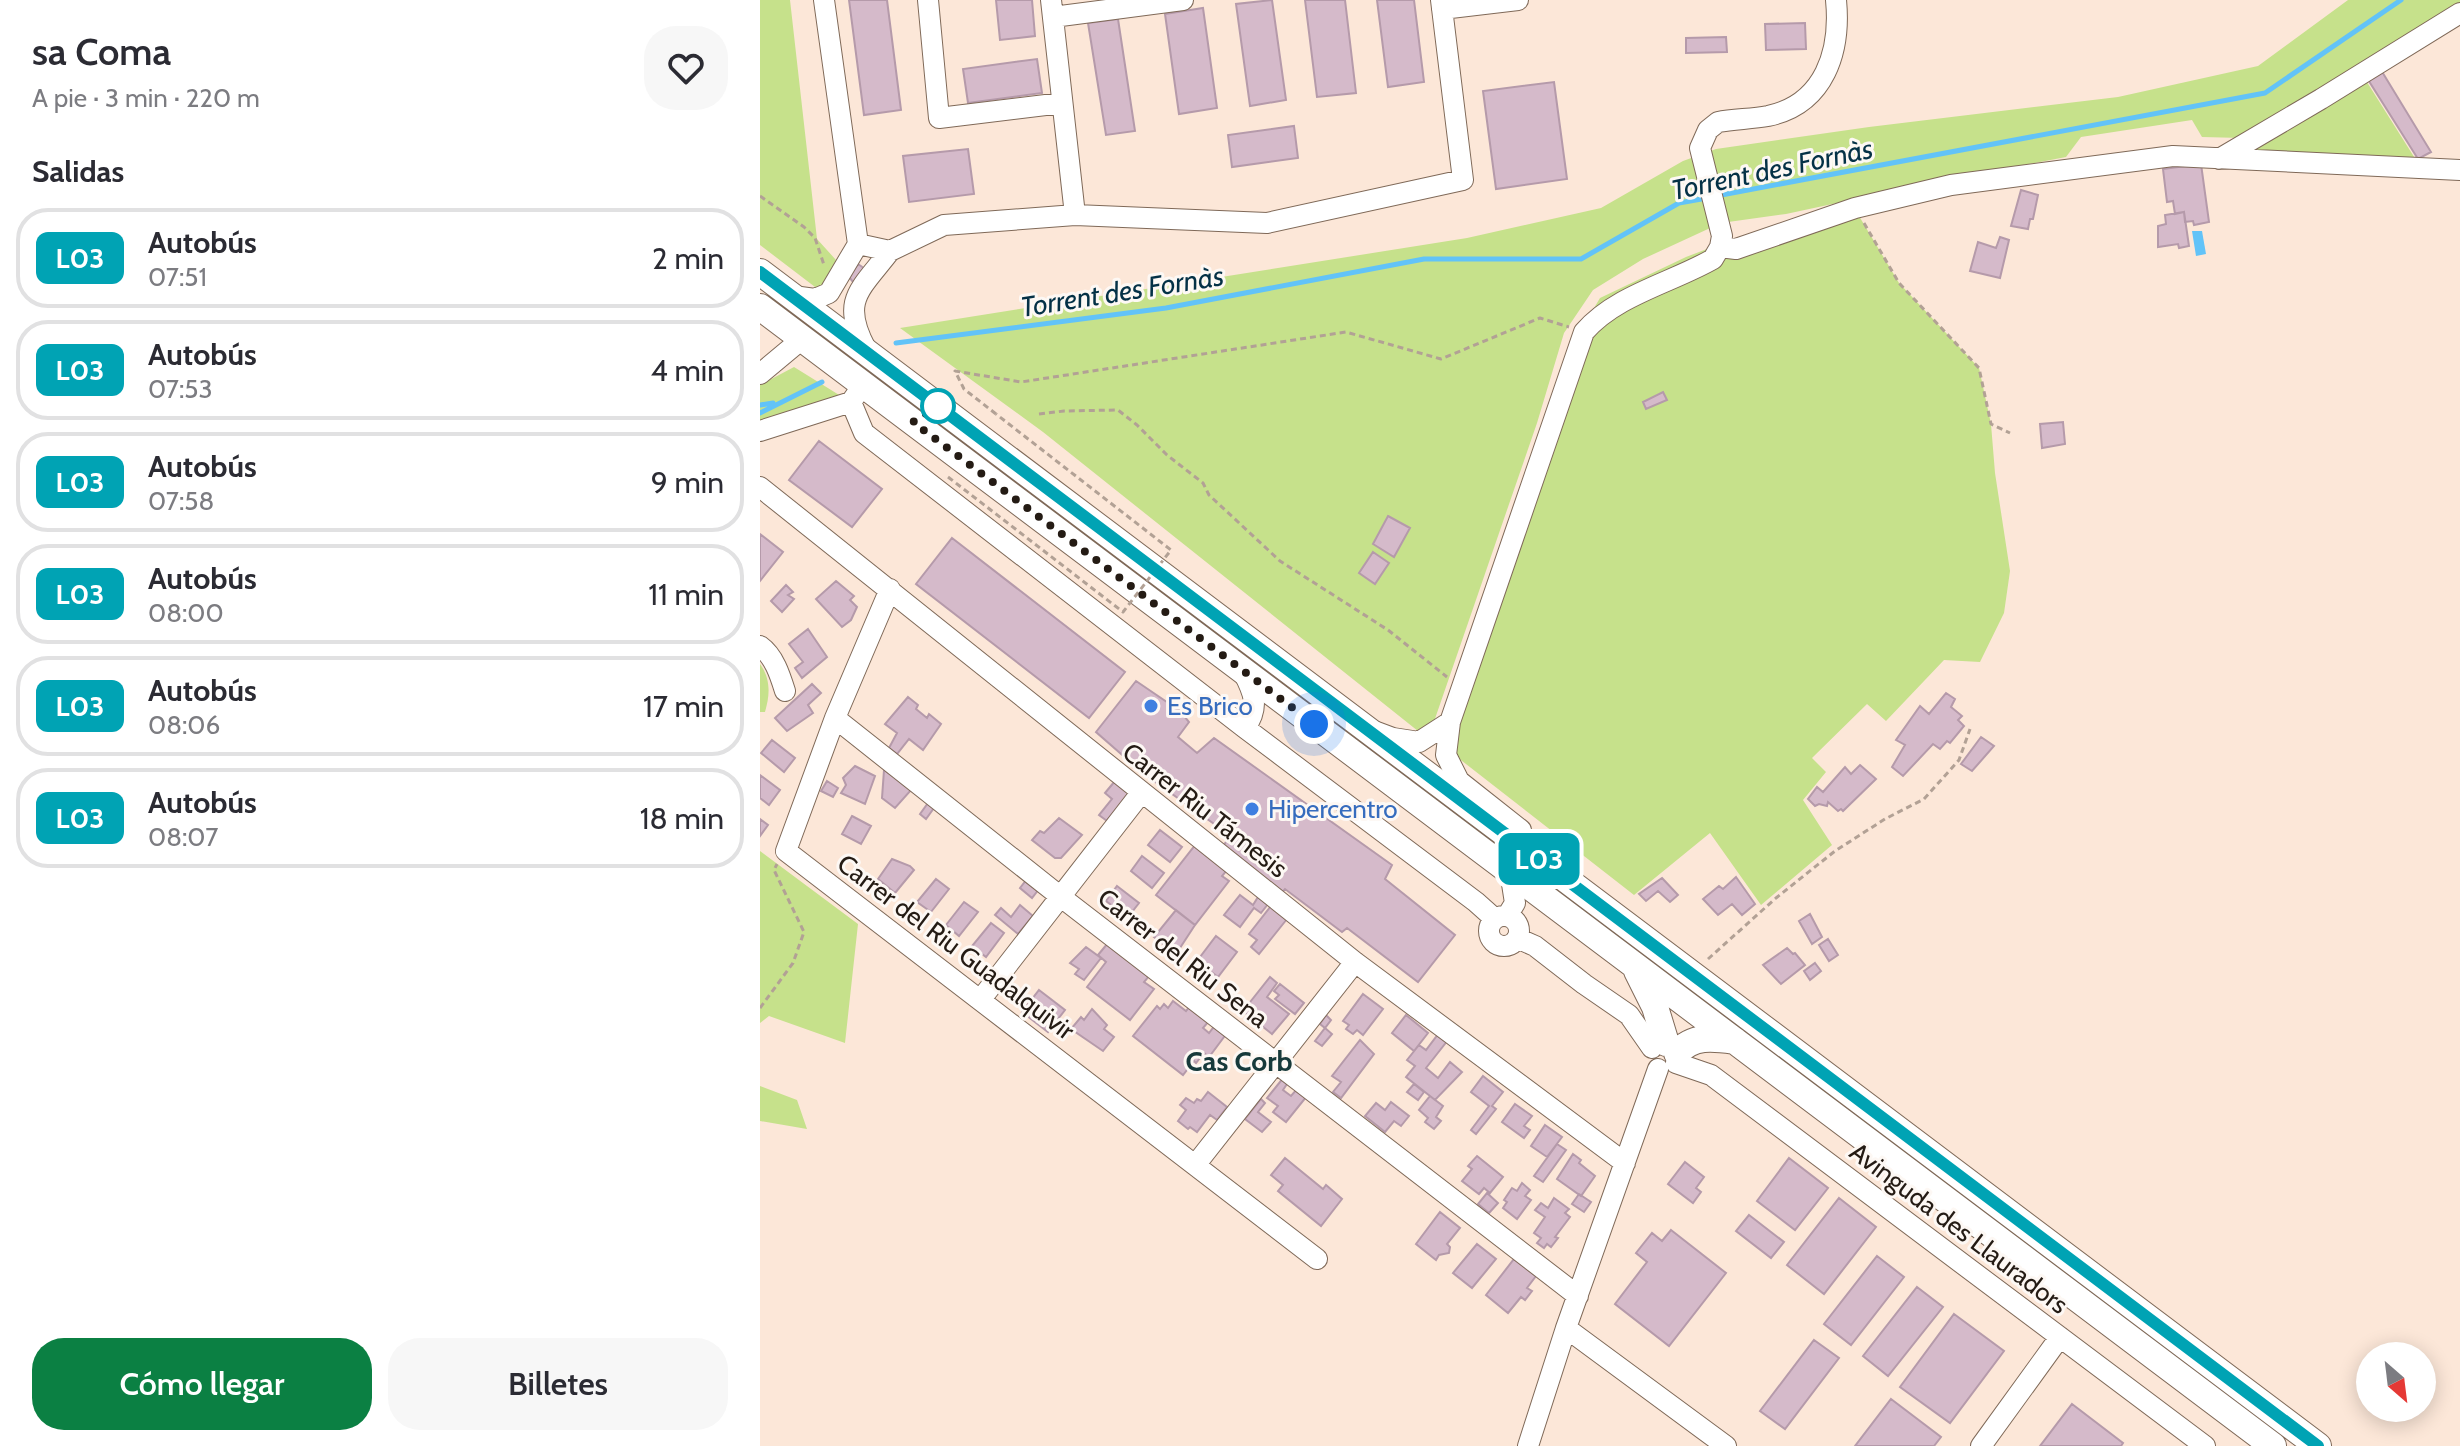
<!DOCTYPE html>
<html lang="es">
<head>
<meta charset="utf-8">
<style>
  :root { --surface:#fff; --page:#f7f7f7; --text:#2b2b33; --muted:#7c7c81; --line:#e1e1e2; --accent:#0b8043 }
  body { margin:0; font-family:Cabin,sans-serif; background:var(--page); color:var(--text); height:100vh; display:flex; flex-direction:column; font-size:30px; white-space:nowrap }
  * { box-sizing:border-box; margin:0 }
  p { font-size:26px; color:var(--muted) }
  .icon { flex:none; width:44px; height:44px; fill:none; stroke:currentColor; stroke-width:2; stroke-linecap:round; stroke-linejoin:round }
  .map { position:relative; flex:1; overflow:hidden }
  .details { display:flex; flex-direction:column; background:var(--surface); width:760px }
  .details>* { flex:none }
  .badge { padding:0 16px; border-radius:12px; font-size:28px; line-height:52px }
  .needle { width:52px; rotate:152deg }
  .tools { position:absolute; left:1596px; top:1342px; display:grid; gap:16px }
  .tools a { display:grid; place-items:center; width:80px; height:80px; border-radius:50%; background:var(--surface); box-shadow:0 4px 20px #0003; font-size:40px }
  .you { position:absolute; width:40px; height:40px; margin:-20px; border:6px solid #fff; border-radius:50%; background:#1a73e8; box-shadow:0 0 0 12px #1a73e833 }
  .map>.badge { position:absolute; translate:-50% -50%; box-shadow:0 0 0 4px #fff }
  h2 { padding:0 32px; font-size:30px; line-height:72px }
  .round { display:grid; place-items:center; flex:none; width:84px; height:84px; border-radius:32px; background:var(--page) }
  .headline { display:flex; align-items:center; justify-content:space-between; height:136px; padding:0 32px }
  h1 { font-size:38px; font-weight:600; line-height:60px }
  .action { display:flex; gap:16px; margin-top:auto; padding:16px 32px }
  .action a { flex:1; height:92px; border-radius:32px; background:var(--accent); color:#fff; font-size:32px; font-weight:600; line-height:92px; text-align:center }
  .action a+a { background:var(--page); color:var(--text) }
  ul { padding:0; list-style:none }
  li { display:flex; align-items:center; gap:24px; height:100px; margin:0 16px 12px; padding:0 16px; border:4px solid var(--line); border-radius:32px }
  li div { flex:1 }
  li b { display:block; font-size:30px }
  li em { font-style:normal }
  li .badge { min-width:88px; font-weight:700; text-align:center }
  main { display:flex; flex:1; min-height:0 }
  .map>svg:first-child { display:block }
</style>
</head>
<body>
<main>
<section class="details">
<div class="headline"><div><h1>sa Coma</h1><p>A pie · 3 min · 220 m</p></div><a class="round"><svg class="icon" aria-label="heart" viewBox="0 0 24 24"><path d="M12 20l-8-8c-3-5 5-10 8-4 3-6 11-1 8 4z"/></svg></a></div>
<h2>Salidas</h2>
<ul>
<li><span class="badge" style="background:#00a3b4;color:#fff">L03</span><div><b>Autobús</b><p>07:51</p></div><em>2 min</em></li>
<li><span class="badge" style="background:#00a3b4;color:#fff">L03</span><div><b>Autobús</b><p>07:53</p></div><em>4 min</em></li>
<li><span class="badge" style="background:#00a3b4;color:#fff">L03</span><div><b>Autobús</b><p>07:58</p></div><em>9 min</em></li>
<li><span class="badge" style="background:#00a3b4;color:#fff">L03</span><div><b>Autobús</b><p>08:00</p></div><em>11 min</em></li>
<li><span class="badge" style="background:#00a3b4;color:#fff">L03</span><div><b>Autobús</b><p>08:06</p></div><em>17 min</em></li>
<li><span class="badge" style="background:#00a3b4;color:#fff">L03</span><div><b>Autobús</b><p>08:07</p></div><em>18 min</em></li>
</ul>
<div class="action"><a>Cómo llegar</a><a>Billetes</a></div>
</section>
<div class="map">
<svg width="1700" height="1446" viewBox="0 0 1700 1446">
  <rect width="100%" height="100%" fill="#fce7d8"/>
  <path fill="#c6e18b" d="M0,0h30l27,239 19,21 -17,30 -59,-45z
    M1588,0h112v5l-218,133 -40,-1 -10,-17 -111,17 -15,20 -136,26 -144,31 -65,9 -78,36 -50,31 -29,43 -27,90 -109,316 -385,-307 -143,-104 567,-90 134,-30 82,-47 33,-12 153,-22 249,-30 140,-31z
    M1605,79l51,81 -168,-7z
    M1099,216l40,67 80,85 12,56 4,49 15,98 -6,42 -24,49 -36,-2 -58,61 -19,-17 -55,54 14,14 -23,28 29,45 -71,60 -51,-72 -76,62 -186,-145 133,-420 19,-32 86,-41 47,-18z
    M34,367l50,31 -84,26v-39z
    M0,664c11,15 10,31 5,48h-5z
    M0,851l98,73 -13,119 -76,-27 -9,7z
    M0,1086l37,14 10,29 -47,-8z"/>
  <path fill="#62c3f8" d="M1432,231h10l4,23 -10,2z"/>
  <g fill="none" stroke-linecap="round" stroke-linejoin="round">
    <path stroke="#62c3f8" stroke-width="5" d="M956,196l549,-103 136,-93
      M136,343l270,-35 258,-49h157l98,-56 28,-5
      M0,405l13,-2
      M0,413l62,-31"/>
  </g>
  <path fill="#d5baca" stroke="#b59aaa" stroke-width="2" d="M89,0h38l14,110 -37,5z
    M236,0h36l3,36 -35,4z
    M512,0l14,100 -36,6 -14,-102z
    M545,0h40l11,93 -39,4z
    M617,0h37l10,82 -36,5z
    M443,8l14,100 -38,6 -14,-100z
    M358,19l17,112 -29,4 -18,-112z
    M1045,23l1,26 -40,1 -1,-26z
    M966,37l1,15 -41,1v-15z
    M277,59l5,34 -74,10 -5,-34z
    M1621,70l50,82 -13,7 -51,-81z
    M794,82l13,97 -71,10 -13,-98z
    M534,126l4,32 -66,9 -4,-32z
    M208,149l6,45 -65,8 -6,-46z
    M1441,164l8,58 -15,3 -1,-4 -8,1 -1,-10 -9,2 -2,-13 -6,1 -4,-33z
    M1261,190l17,5 -5,24h-3l-2,10 -17,-3z
    M1424,212l5,34 -10,2 -1,-4 -20,3v-21l8,-2 -1,-9z
    M1240,237l9,3 -9,38 -30,-7 8,-29 18,6z
    M98,264l10,7 -14,12 -6,-7z
    M903,392l4,8 -21,9 -3,-7z
    M1303,422l2,22 -23,4 -2,-24z
    M59,441l63,48 -30,38 -63,-47z
    M628,516l22,12 -16,29 -21,-13z
    M0,534l23,18 -23,29z
    M192,538l173,134 -36,46 -173,-134z
    M613,552l16,11 -14,21 -16,-11z
    M76,581l18,15 -4,4 7,7 -6,13 -9,7 -26,-28z
    M26,585l7,7 -5,3 6,4 -12,13 -11,-11z
    M48,629l19,28 -25,21 -7,-10 8,-6 -14,-18z
    M376,681l44,30 9,11 -11,15 19,16 17,-15 178,127 -7,14 70,56 -37,47 -71,-54 -5,4 -57,-43 -5,6 -58,-48 9,-11 -87,-62 -48,-42z
    M52,684l9,9 -13,12 5,8 -26,18 -12,-13z
    M1186,693l9,6 -4,8 11,9 -4,4 6,6 -14,17 -3,-2 -7,8 -7,-5 -30,32 -11,-9 13,-22 -9,-5 24,-34 9,8z
    M148,697l10,8 -2,4 11,9 2,-4 12,10 -18,26 -14,-11 -12,15 -8,-6 8,-15 -12,-9z
    M1221,737l13,9 -22,25 -11,-7z
    M12,740l23,18 -11,14 -23,-19z
    M1100,765l16,14 -33,32 -2,-2 -3,2 -10,-9 -1,4 -8,-2 -4,2 -7,-7 9,-12 6,5 22,-25 6,7z
    M95,766l20,10 -10,28 -24,-11 5,-8 -3,-7z
    M124,770l28,19 -17,19 -13,-10z
    M0,775l20,15 -11,15 -9,-7z
    M67,781l11,7 -5,9 -12,-6z
    M355,781l15,12 -23,28 -8,-6 13,-16 -7,-6z
    M168,803l6,5 -8,11 -6,-5z
    M92,816l19,10 -10,18 -19,-10z
    M299,818l23,17 -21,23h-6l-23,-18 8,-9 4,2z
    M0,819l8,6 -8,11z
    M400,830l22,17 -12,15 -22,-17z
    M436,844l32,25 -6,7 7,5 -34,44 -39,-30z
    M382,856l22,17 -12,15 -21,-17z
    M132,859l18,7 4,4 -19,23 -17,-14z
    M976,877l19,27 -13,11 -10,-11 -14,11 -15,-16 16,-13 4,3z
    M902,878l16,17 -8,7 -12,-11 -12,10 -7,-7z
    M176,879l13,10 -18,23 -14,-10z
    M267,879l12,10 -7,9 -12,-10z
    M357,886l22,17 -11,14 -22,-16z
    M480,895l13,10 5,-8 10,7 -7,9 -7,-5 -14,19 -16,-12z
    M204,902l14,10 -19,24 -13,-11z
    M260,905l13,11 -15,18 -23,-19 6,-7 10,9z
    M511,906l16,13 -28,35 -8,-7 6,-7 -8,-6z
    M416,910l19,15 -19,29 -22,-17z
    M1050,914l12,23 -10,7 -13,-23z
    M231,923l13,10 -18,24 -14,-11z
    M456,936l21,16 -19,25 -21,-16z
    M1068,939l10,16 -9,6 -10,-16z
    M348,943l42,32 -6,7 10,7 -24,31 -43,-33 19,-25 -8,-7z
    M326,947l15,11 -17,22 -9,-6 4,-5 -9,-6z
    M1027,948l6,6 2,-1 10,12 -24,19 -18,-19z
    M1055,963l6,8 -11,9 -6,-9z
    M510,977l7,6 -10,14 22,17 -17,20 -29,-23z
    M520,984l24,19 -9,11 -20,-15 4,-4 -5,-4z
    M279,990l26,20 -17,22 -26,-20z
    M603,994l20,15 -20,26 -6,-5 -4,4 -7,-5 3,-4 -6,-4z
    M413,1001l13,10 4,-5 19,15 -6,7 6,5 7,-9 11,9 -18,24 -5,-4 -8,10 -2,-2 -11,14 -50,-39 24,-30 3,3 4,-5 4,4z
    M332,1009l15,16 -3,4 10,8 -11,14 -32,-22 10,-12 3,3z
    M566,1015l5,5 -6,8 -5,-4z
    M646,1015l22,18 -14,18 -22,-18z
    M565,1028l7,6 -10,12 -7,-5z
    M679,1033l9,7 -22,28 12,10 12,-16 12,10 -27,28 -29,-23 9,-11 -8,-6 12,-15 7,5z
    M600,1040l14,14 -33,44 -8,-6 8,-10 -9,-6z
    M723,1076l20,16 -11,14 4,3 -20,25 -5,-4 18,-24 -18,-14z
    M524,1077l5,4 -6,9 8,6 6,-7 10,7 -21,26 -13,-10 5,-6 -11,-8z
    M654,1084l10,8 -6,8 -11,-8z
    M448,1092l19,15 -10,13 -7,-5 -13,17 -7,-5 -2,2 -10,-8 8,-11 -6,-5 6,-7 8,5 3,-4 4,2z
    M670,1096l13,10 -7,11 5,4 -7,8 -9,-7 3,-4 -9,-8z
    M501,1099l4,4 -7,9 13,10 -9,10 -17,-13z
    M631,1102l18,14 -8,10 -7,-5 -9,11 -20,-16 11,-13 9,7z
    M755,1104l17,12 -8,10 6,4 -6,8 -22,-16z
    M785,1125l17,12 -15,20 -16,-11z
    M797,1144l9,6 -23,32 -9,-6z
    M813,1154l8,6 -2,3 16,13 -14,20 -24,-17z
    M717,1156l26,21 -13,16 -6,-5 -5,6 -17,-13 10,-12 -4,-3z
    M525,1158l38,31 3,-4 16,14 -21,27 -43,-35 5,-6 -12,-10z
    M1029,1158l39,30 -33,42 -38,-29z
    M925,1162l19,15 -8,11 5,4 -8,11 -25,-19z
    M762,1183l8,7 -5,6 6,4 -14,19 -14,-11 4,-6 -3,-2 8,-12 5,3z
    M727,1193l11,10 -9,10 -11,-9z
    M819,1194l12,8 -7,10 -12,-8z
    M794,1198l15,11 -4,4 5,4 -15,20 3,1 -7,9 -4,-3 -3,4 -7,-5 4,-5 -7,-5 11,-16 -10,-7 6,-7 7,5z
    M1079,1198l37,29 -52,67 -37,-29z
    M680,1212l20,16 -13,16 3,3 -1,6 -10,2 -3,5 -20,-16z
    M989,1215l35,27 -13,16 -35,-27z
    M911,1230l55,43 -57,73 -54,-42 32,-42 -11,-9 16,-20 10,8z
    M717,1244l19,15 -24,29 -19,-15z
    M1117,1256l27,21 -53,68 -27,-21z
    M754,1259l22,17 -9,12 5,3 -7,9 -4,-3 -13,16 -22,-18z
    M1157,1287l26,20 -55,69 -25,-20z
    M1194,1314l50,37 -54,72 -50,-36z
    M1054,1340l25,18 -54,71 -25,-18z
    M1131,1399l50,38 -7,9h-79z
    M1312,1404l51,39 -2,3h-81z"/>
  <g fill="none" stroke-linecap="round" stroke-linejoin="round">
    <g stroke="#7f6958" stroke-width="22">
      <path id="minor" d="M168,0l11,118 123,-15
        M291,0l24,215
        M682,9l76,-9
        M293,17l130,-17
        M1459,159l102,-60 139,-86
        M98,244l32,7 54,-26 131,-10 192,8 196,-43 -22,-180
        M960,247l16,2 119,-41 96,-23 222,-29 287,14
        M33,296l22,3 14,-6 29,-49 -34,-244
        M106,349c-26,-49 -6,-59 24,-98
        M0,374l42,-35
        M103,385l-12,17 13,31 381,295 231,174 19,17
        M0,431l91,-29
        M0,487l595,475 270,201
        M130,589l-55,129 -49,133 531,408
        M0,646c14,10 20,29 25,45
        M483,672c11,21 17,35 2,56
        M75,718l226,179 517,399
        M617,732l16,6 26,4 31,-20
        M761,830l-62,-49 -13,-26 4,-33 134,-390c32,-37 87,-49 129,-73l7,-12 2,-11 -22,-88 8,-18 10,-8c16,-3 34,-3 50,-6 57,-12 73,-65 68,-116
        M747,916l8,-13 -5,-32
        M729 931a15 15 0 1 1 30 0a15 15 0 1 1-30 0Z
        M757,938l18,8 49,38 45,31 23,33
        M221,999l160,-206
        M916,1063l35,12 494,371
        M436,1164l159,-202
        M806,1328l160,118
        M768,1446l38,-118 92,-259
        M1221,1446l79,-109"/>
    </g>
    <g stroke="#7f6958" stroke-width="28">
      <path id="major" d="M0,272l1558,1174
        M0,307l1513,1139
        M877,971l18,36 11,36
        M917,1053c16,-18 36,-15 58,-12"/>
    </g>
    <path stroke="#b2a195" stroke-width="3" stroke-dasharray="6 4" stroke-linecap="butt" d="M0,196l44,31 11,11 9,27
      M1104,223l35,60 80,85 12,56 19,9
      M236,414l-32,-25 -9,-18 66,11 325,-50 95,27 99,-41 29,9
      M279,414l25,-3 54,-1 19,15 30,30 36,28 6,12 71,66 108,69 59,47
      M948,959l68,-61 59,-47 50,-32 39,-20 35,-39 11,-31
      M0,1008l33,-45 11,-31 -30,-62 3,-6"/>
    <use href="#minor" stroke="#fff" stroke-width="20"/>
    <use href="#major" stroke="#fff" stroke-width="26"/>
    <path stroke="#b2a195" stroke-width="3" stroke-dasharray="6 4" stroke-linecap="butt" d="M188,477l175,135 48,-62 -175,-136"/>
  </g>
  <g fill="none" stroke-linecap="round" stroke-linejoin="round">
    <g stroke="#fff" stroke-width="18">
      <path id="line" d="M0,272l1558,1174"/>
    </g>
    <use href="#line" stroke="#00a3b4" stroke-width="12"/>
    <path stroke="#241b14" stroke-width="8" stroke-dasharray="0 14.4" d="M178,406l-25,16 401,302"/>
  </g>
  <circle fill="#fff" stroke="#00a3b4" stroke-width="4" cx="178" cy="406" r="16"/>
  <g fill="#3f7fe0" stroke="#fdf8f4" stroke-width="3">
    <circle cx="391" cy="706" r="8"/>
    <circle cx="492" cy="809" r="8"/>
  </g>
  <g text-anchor="middle" dominant-baseline="central" stroke-width="6" stroke-linejoin="round" paint-order="stroke">
    <g font-size="26" fill="#366cbe" stroke="#fdf8f4" text-anchor="start">
      <text x="407" y="706">Es Brico</text>
      <text x="508" y="809">Hipercentro</text>
    </g>
    <g font-size="26" fill="#241b14" stroke="#fdf8f4">
      <text transform="translate(445 810) rotate(38)">Carrer Riu Támesis</text>
      <text transform="translate(196 947) rotate(37)">Carrer del Riu Guadalquivir</text>
      <text transform="translate(423 958) rotate(38)">Carrer del Riu Sena</text>
      <text transform="translate(1199 1228) rotate(37)">Avinguda des Llauradors</text>
    </g>
    <g font-size="28" font-style="italic" fill="#043146" stroke="#fdf8f4">
      <text transform="translate(1012 169) rotate(-12)">Torrent des Fornàs</text>
      <text transform="translate(362 291) rotate(-9)">Torrent des Fornàs</text>
    </g>
    <g font-size="28" font-weight="bold" fill="#173a3b" stroke="#fdf8f4">
      <text x="479" y="1061">Cas Corb</text>
    </g>
  </g>
</svg>
<div class="tools">
<a><svg class="needle" viewBox="-14 -14 28 28"><path d="M0-13l5 13h-10z" fill="#e53935"/><path d="M0 13l5-13h-10z" fill="#7c7c81"/></svg></a>
</div>
<div class="you" style="left:554px;top:724px"></div>
<b class="badge" style="left:779px;top:859px;background:#00a3b4;color:#fff">L03</b>
</div>
</main>
</body>
</html>
